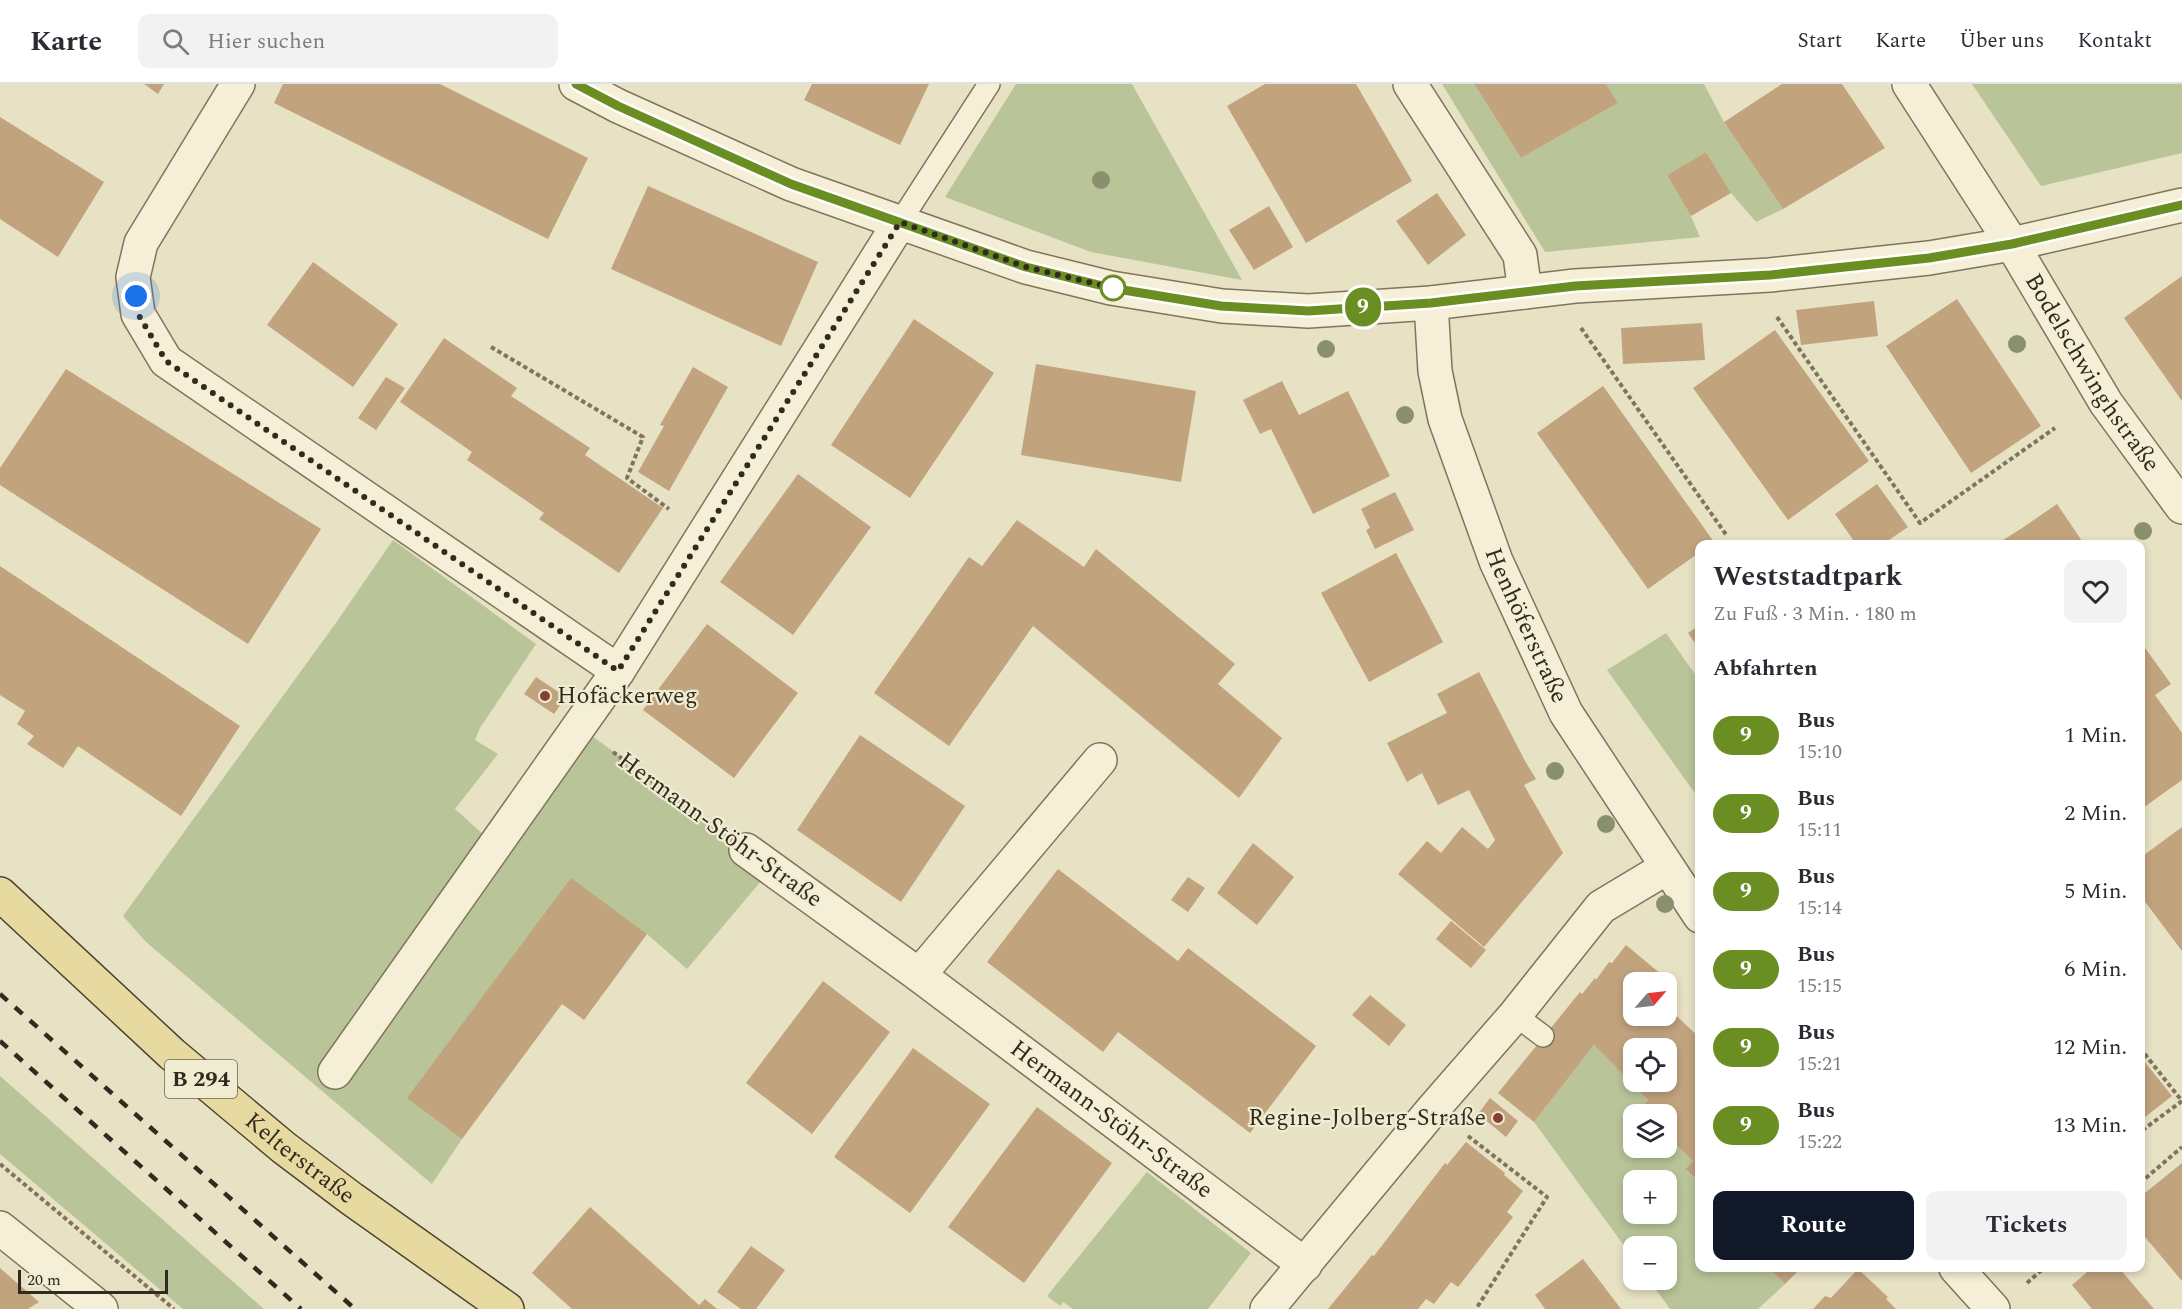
<!DOCTYPE html>
<html lang="de">
<head>
<meta charset="utf-8">
<style>
  :root { --surface:#fff; --page:#f2f2f3; --text:#2b2b33; --muted:#7c7c81; --line:#e1e1e2; --accent:#111827 }
  body { margin:0; font-family:Spectral,serif; background:var(--page); color:var(--text); height:100vh; display:flex; flex-direction:column; font-size:22px; white-space:nowrap }
  * { box-sizing:border-box; margin:0 }
  p { font-size:20px; color:var(--muted) }
  .icon { flex:none; width:33px; height:33px; fill:none; stroke:currentColor; stroke-width:2; stroke-linecap:round; stroke-linejoin:round }
  .map { position:relative; flex:1; overflow:hidden }
  .drawer { position:absolute; left:1695px; top:456px; width:450px; height:732px; display:flex; flex-direction:column; background:var(--surface); border-radius:12px; box-shadow:0 3px 9px #0003 }
  .drawer>* { flex:none }
  .badge { padding:0 12px; border-radius:20px; font-size:21px; line-height:39px }
  .needle { width:39px; rotate:62deg }
  .controls { position:absolute; left:1623px; top:888px; display:grid; gap:12px }
  .controls a { display:grid; place-items:center; width:54px; height:54px; border-radius:12px; background:var(--surface); box-shadow:0 3px 9px #0003; font-size:30px }
  .scale { position:absolute; left:18px; bottom:15px; width:150px; box-sizing:border-box; padding-left:6px; border:3px solid #322a1f; border-top:0; font-size:16px; line-height:21px; white-space:nowrap; color:#322a1f; -webkit-text-stroke:4px #f0ecd2; paint-order:stroke }
  .you { position:absolute; width:30px; height:30px; margin:-15px; border:4px solid #fff; border-radius:50%; background:#1a73e8; box-shadow:0 0 0 9px #1a73e833 }
  .map>.badge { position:absolute; translate:-50% -50%; box-shadow:0 0 0 3px #fff }
  h2 { padding:0 18px; font-size:22px; line-height:54px }
  .round { display:grid; place-items:center; flex:none; width:63px; height:63px; border-radius:12px; background:var(--page) }
  .summary { display:flex; align-items:center; justify-content:space-between; height:102px; padding:0 18px }
  h1 { font-size:28px; font-weight:700; line-height:45px }
  .action { display:flex; gap:12px; margin-top:auto; padding:12px 18px }
  .action a { flex:1; height:69px; border-radius:12px; background:var(--accent); color:#fff; font-size:24px; font-weight:700; line-height:69px; text-align:center }
  .action a+a { background:var(--page); color:var(--text) }
  ul { padding:0; list-style:none }
  li { display:flex; align-items:center; gap:18px; height:78px; padding:0 18px }
  li div { flex:1 }
  li b { display:block; font-size:22px }
  li em { font-style:normal }
  li .badge { min-width:66px; font-weight:700; text-align:center }
  header { display:flex; align-items:center; gap:36px; box-sizing:border-box; height:84px; padding:0 30px; background:var(--surface); border-bottom:2px solid var(--line) }
  header strong { font-size:28px }
  nav { display:flex; gap:33px; margin-inline-start:auto; font-size:21px }
  .search { width:420px; height:54px; background:var(--page); display:flex; align-items:center; gap:15px; box-sizing:border-box; padding:0 21px; border-radius:12px; color:var(--muted); font-size:22px }
  .map>svg:first-child { display:block }
</style>
</head>
<body>
<header>
<strong>Karte</strong>
<div class="search"><svg class="icon" aria-label="search" viewBox="0 0 24 24"><circle cx="10" cy="10" r="6"/><path d="M15 15l6 6"/></svg>Hier suchen</div>
<nav><a>Start</a><a>Karte</a><a>Über uns</a><a>Kontakt</a></nav>
</header>
<div class="map">
<svg width="2182" height="1225" viewBox="0 0 2182 1225">
  <rect width="100%" height="100%" fill="#e8e2c4"/>
  <path fill="#b9c499" fill-rule="evenodd" d="M1016,0h116l110,196 -151,-28 -146,-55z
    M1442,0h32l47,74 97,-55 -12,-19h98l20,38 59,87 -27,13 -25,-29 -25,-41 -39,23 24,41 9,21 -155,15z
    M1972,0h210v69l-141,33z
    M393,456l143,104 -56,84 -5,12 23,14 -43,55 40,36 97,-109 180,132 -85,101 -40,-35 -76,-55 -109,260 -30,45 -286,-242 -23,-26 210,-289z
    M1666,549l33,47v119l-92,-129z
    M1594,961l54,55 -7,7 6,7h-13v34h32l1,-14 26,27 -8,8 14,14 1,85h69l16,16 -27,25h-88l-21,-29h17v-34h-32l-1,12 -99,-136zM1634,1096h32v34h-32z
    M0,992l264,233h-81l-183,-155z
    M1147,1088l104,81 -43,56h-135l-10,-7 -3,4 -13,-10z"/>
  <path fill="#c1a37e" fill-rule="evenodd" d="M144,0h20l-6,10z
    M283,0h157l148,74 -40,81 -274,-136z
    M812,0h117l-29,61 -96,-45z
    M1265,0h91l56,97 -106,62 -79,-137z
    M1474,0h132l12,19 -97,55z
    M1782,0h60l43,64 -102,61 -59,-87z
    M0,33l104,65 -46,75 -58,-38z
    M1706,68l25,41 -40,23 -24,-41z
    M648,102l170,76 -37,84 -170,-77z
    M1437,109l29,42 -38,30 -32,-44z
    M1269,122l24,41 -39,23 -25,-40z
    M313,178l85,62 -45,63 -86,-62z
    M2182,192v125l-58,-83z
    M1957,215l84,127 -70,47 -85,-127z
    M1874,217l4,35 -77,9 -5,-35z
    M914,235l80,54 -84,125 -79,-53z
    M1702,239l3,37 -82,4 -2,-36z
    M1775,246l94,131 -81,59 -95,-132z
    M444,254l73,50 -6,8 79,52 -5,7 78,53 -44,65 -80,-54 5,-6 -77,-53 5,-8 -72,-50z
    M1036,280l160,27 -15,91 -160,-27z
    M693,283l35,20 -59,104 -31,-19 26,-46 -4,-1z
    M66,285l255,160 -73,115 -248,-159v-17z
    M386,293l19,11 -29,42 -18,-12z
    M1282,297l17,34 49,-24 42,85 -77,38 -42,-85 -11,5 -17,-34z
    M1603,302l111,156 -3,2h-11v8l-52,37 -111,-156z
    M798,390l73,53 -78,108 -73,-53z
    M1877,400l31,43 -25,17h-27l-21,-30z
    M1395,408l19,38 -39,19 -9,-19 4,-2 -9,-19z
    M2057,420l27,40h-87l25,-16z
    M1017,436l67,47 12,-18 139,115 -17,20 64,54 -43,60 -206,-172 -84,120 -75,-53 95,-136 13,9z
    M1396,469l47,89 -74,40 -48,-89z
    M0,482l240,160 -59,90 -103,-70 -15,22 -36,-24 7,-8 -17,-12 8,-13 -25,-16z
    M707,540l91,69 -64,85 -91,-68z
    M1700,541v25l-12,-17z
    M2140,557l31,43 -16,11 27,38v47l-42,30z
    M1479,588l46,89 11,18 -12,6 39,68 -79,94 -86,-73 29,-33 14,12 21,-26 26,22 7,-9 -26,-50 -31,15 -16,-32 -15,9 -20,-39 60,-30 -10,-19z
    M536,593l30,20 -12,17 -30,-20z
    M860,651l105,71 -64,96 -104,-72z
    M2182,743v124l-42,-56v-37z
    M1253,759l41,34 -37,48 -40,-32z
    M1058,785l120,92 10,-13 128,98 -66,87 -132,-101 -15,20 -116,-90z
    M1188,793l17,11 -17,24 -17,-12z
    M571,794l76,56 -63,86 -22,-16 -100,135 -55,-41z
    M1451,837l35,29 -15,18 -35,-29z
    M1626,861l35,29 -6,8h-21v34h32v-10l34,32v10l-4,4 4,4v127l-15,-14 8,-8 -27,-27v-20h-19l-7,-6 8,-8 -54,-55 -60,77 -36,-29 82,-101 2,2 13,-16 1,2 13,-18 3,1zM1634,964h32v34h-32z
    M823,897l67,51 -78,102 -66,-51z
    M1370,911l36,30 -17,21 -37,-31z
    M913,964l77,56 -80,109 -76,-56z
    M2140,972l32,40 -32,25z
    M1490,1014l28,23 -12,16 -28,-23z
    M1037,1023l75,56 -88,120 -76,-56z
    M1466,1058l39,31 -1,2 19,16 -16,21 6,5 -55,70 -7,-5 -17,22 -8,-5 -8,10h-90l44,-54 2,1 71,-93 2,2z
    M2182,1079v118l-42,-50v-34z
    M590,1123l109,98 6,-6 12,10h-145l-40,-36z
    M751,1162l34,24 -29,39h-15l-24,-17z
    M1583,1175l38,50h-76l-10,-14z
    M0,1184l39,34 -11,7h-28z
    M1769,1184h32l-16,16z
    M2092,1184h27l35,41h-62l-20,-24z
    M1858,1185l30,28 -2,2 10,10h-83l12,-13 6,2z"/>
  <g fill="none" stroke-linecap="round" stroke-linejoin="round">
    <g stroke="#80745c" stroke-width="24">
      <path id="lane" d="M900,138l89,-138
        M1515,931l28,21"/>
    </g>
    <g stroke="#80745c" stroke-width="36">
      <g id="street">
        <path d="M238,0l-97,159 -8,34 5,37 28,47 452,310"/>
        <path d="M576,0l42,22 173,78 235,83 85,21 111,18 86,5 123,-8 144,-17 195,-11 159,-17 83,-14 170,-39"/>
        <path d="M1410,0l110,171 5,37"/>
        <path id="s1" d="M1909,0l103,160 94,159 76,104"/>
        <path id="s2" d="M1431,219l4,68 10,48 51,142 70,152 134,203"/>
        <path id="s3" d="M746,766l173,125 386,290"/>
        <path d="M919,891l181,-215"/>
        <path d="M335,988l283,-401 282,-449"/>
        <path d="M0,1144l101,81"/>
        <path d="M1956,1184l37,41"/>
        <path d="M1267,1225l166,-200 82,-94 86,-108 65,-39"/>
      </g>
    </g>
    <g stroke="#4e4230" stroke-width="36">
      <g id="primary">
        <path id="s4" d="M0,810l172,160 111,93 69,52 155,110"/>
      </g>
    </g>
    <path stroke="#80745c" stroke-width="4" stroke-dasharray="4.5 3" stroke-linecap="butt" d="M1777,233l143,206 135,-95
      M1581,244l146,208
      M491,263l152,90 -16,41 42,31
      M613,668l100,74
      M2140,964l42,53 -42,31
      M1468,1052l79,61 -71,112
      M0,1080l174,145
      M2140,1099l42,-36
      M2027,1199l17,-15"/>
    <use href="#lane" stroke="#f4efd6" stroke-width="21"/>
    <use href="#street" stroke="#f4efd6" stroke-width="33"/>
    <use href="#primary" stroke="#e7daa0" stroke-width="33"/>
    <path stroke="#322a1f" stroke-width="4.5" stroke-dasharray="10 10" stroke-linecap="butt" d="M0,910l355,315
      M0,957l301,268"/>
  </g>
  <g fill="#8a906e">
    <circle cx="1101" cy="96" r="9"/>
    <circle cx="2017" cy="260" r="9"/>
    <circle cx="1326" cy="265" r="9"/>
    <circle cx="1405" cy="331" r="9"/>
    <circle cx="2143" cy="447" r="9"/>
    <circle cx="1555" cy="687" r="9"/>
    <circle cx="1606" cy="740" r="9"/>
    <circle cx="1665" cy="820" r="9"/>
  </g>
  <g fill="none" stroke-linecap="round" stroke-linejoin="round">
    <g stroke="#fff" stroke-width="14">
      <path id="line" d="M576,0l42,22 173,78 235,83 85,21 110,18 87,5 123,-8 144,-17 195,-11 159,-17 83,-14 170,-39"/>
    </g>
    <use href="#line" stroke="#6b8e23" stroke-width="9"/>
    <path stroke="#322a1f" stroke-width="6" stroke-dasharray="0 10.8" d="M136,212l2,18 28,47 452,310 282,-449 126,45 87,21"/>
  </g>
  <circle fill="#fff" stroke="#6b8e23" stroke-width="3" cx="1113" cy="204" r="12"/>
  <g fill="#873f34" stroke="#f0ecd2" stroke-width="2">
    <circle cx="545" cy="612" r="6"/>
    <circle cx="1498" cy="1034" r="6"/>
  </g>
  <g text-anchor="middle" dominant-baseline="central" stroke-width="4.5" stroke-linejoin="round" paint-order="stroke">
    <rect fill="#f0ecd2" stroke="#6b6455" stroke-width="1.5" x="165" y="976" width="72" height="38" rx="4.5"/>
    <g font-size="22" font-weight="bold" fill="#322a1f">
      <text x="201" y="995">B 294</text>
    </g>
    <g font-size="24" fill="#322a1f" stroke="#f0ecd2">
      <text stroke="none"><textPath href="#s1" startOffset="342">Bodelschwinghstraße</textPath></text>
      <text stroke="none"><textPath href="#s2" startOffset="339">Henhöferstraße</textPath></text>
      <text transform="translate(720 746) rotate(36)">Hermann-Stöhr-Straße</text>
      <text stroke="none"><textPath href="#s3" startOffset="454">Hermann-Stöhr-Straße</textPath></text>
      <text stroke="none"><textPath href="#s4" startOffset="400">Kelterstraße</textPath></text>
    </g>
    <g font-size="24" fill="#322a1f" stroke="#f0ecd2" text-anchor="start">
      <text x="557" y="612">Hofäckerweg</text>
      <text x="1486" y="1034" text-anchor="end">Regine-Jolberg-Straße</text>
    </g>
  </g>
</svg>
<div class="controls">
<a><svg class="needle" viewBox="-14 -14 28 28"><path d="M0-13l5 13h-10z" fill="#e53935"/><path d="M0 13l5-13h-10z" fill="#7c7c81"/></svg></a>
<a><svg class="icon" aria-label="locate" viewBox="0 0 24 24"><circle cx="12" cy="12" r="6"/><path d="M12 2v4M12 18v4M2 12h4M18 12h4"/></svg></a>
<a><svg class="icon" aria-label="layers" viewBox="0 0 24 24"><path d="M12 4l9 5-9 5-9-5zM3 14l9 5 9-5"/></svg></a>
<a>+</a>
<a>−</a>
</div>
<div class="scale">20 m</div>
<div class="you" style="left:136px;top:212px"></div>
<b class="badge" style="left:1363px;top:223px;background:#6b8e23;color:#fff">9</b>
<section class="drawer">
<div class="summary"><div><h1>Weststadtpark</h1><p>Zu Fuß · 3 Min. · 180 m</p></div><a class="round"><svg class="icon" aria-label="heart" viewBox="0 0 24 24"><path d="M12 20l-8-8c-3-5 5-10 8-4 3-6 11-1 8 4z"/></svg></a></div>
<h2>Abfahrten</h2>
<ul>
<li><span class="badge" style="background:#6b8e23;color:#fff">9</span><div><b>Bus</b><p>15:10</p></div><em>1 Min.</em></li>
<li><span class="badge" style="background:#6b8e23;color:#fff">9</span><div><b>Bus</b><p>15:11</p></div><em>2 Min.</em></li>
<li><span class="badge" style="background:#6b8e23;color:#fff">9</span><div><b>Bus</b><p>15:14</p></div><em>5 Min.</em></li>
<li><span class="badge" style="background:#6b8e23;color:#fff">9</span><div><b>Bus</b><p>15:15</p></div><em>6 Min.</em></li>
<li><span class="badge" style="background:#6b8e23;color:#fff">9</span><div><b>Bus</b><p>15:21</p></div><em>12 Min.</em></li>
<li><span class="badge" style="background:#6b8e23;color:#fff">9</span><div><b>Bus</b><p>15:22</p></div><em>13 Min.</em></li>
</ul>
<div class="action"><a>Route</a><a>Tickets</a></div>
</section>
</div>
</body>
</html>
